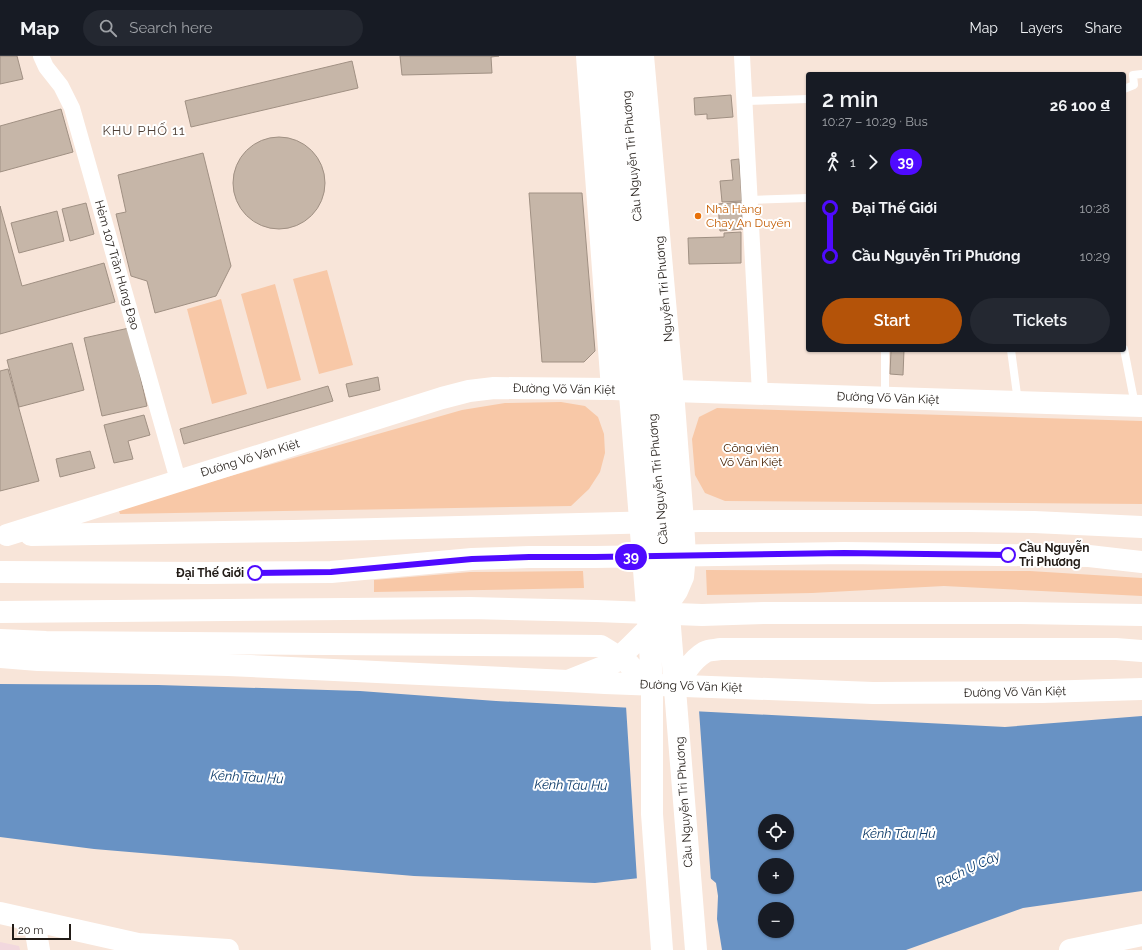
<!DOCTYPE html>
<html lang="en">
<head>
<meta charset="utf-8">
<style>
  :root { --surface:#171b24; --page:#242831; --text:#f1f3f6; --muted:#9ea1a6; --line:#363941; --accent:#b45309 }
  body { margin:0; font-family:Raleway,sans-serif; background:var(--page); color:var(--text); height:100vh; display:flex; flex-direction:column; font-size:15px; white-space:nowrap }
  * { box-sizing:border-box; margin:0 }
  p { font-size:13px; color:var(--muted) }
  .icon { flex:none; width:22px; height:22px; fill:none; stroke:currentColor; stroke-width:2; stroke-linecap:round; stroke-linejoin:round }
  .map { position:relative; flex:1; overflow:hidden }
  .drawer { position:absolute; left:806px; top:16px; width:320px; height:280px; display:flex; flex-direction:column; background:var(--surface); border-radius:4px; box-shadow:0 1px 3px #0004 }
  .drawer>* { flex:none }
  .badge { padding:0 8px; border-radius:13px; font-size:14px; line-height:26px }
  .controls { position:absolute; left:758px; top:758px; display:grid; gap:8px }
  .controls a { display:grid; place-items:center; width:36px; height:36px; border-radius:50%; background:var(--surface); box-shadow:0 1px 3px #0004; font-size:20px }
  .scale { position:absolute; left:12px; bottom:10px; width:59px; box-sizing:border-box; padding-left:4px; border:2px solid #221c17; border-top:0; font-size:11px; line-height:14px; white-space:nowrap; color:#221c17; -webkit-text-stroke:3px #fff; paint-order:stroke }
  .map>.badge { position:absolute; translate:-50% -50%; box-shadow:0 0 0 2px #fff }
  .legs { display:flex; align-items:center; gap:6px; height:44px; padding:0 16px; font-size:13px }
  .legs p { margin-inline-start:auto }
  .overview { display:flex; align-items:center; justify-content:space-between; height:68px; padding:0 16px }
  h1 { font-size:22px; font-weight:600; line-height:30px }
  .button { display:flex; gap:8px; margin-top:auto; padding:8px 16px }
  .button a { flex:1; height:46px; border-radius:24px; background:var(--accent); color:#fff; font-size:16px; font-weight:600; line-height:46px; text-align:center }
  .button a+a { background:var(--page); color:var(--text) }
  ul { padding:0 16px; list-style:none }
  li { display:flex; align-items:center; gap:14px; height:48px; font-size:15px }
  li i { display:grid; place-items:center; width:6px; height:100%; margin:0 5px; background:currentColor }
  li i::after { content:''; width:10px; height:10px; margin:-5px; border:3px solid; border-radius:50%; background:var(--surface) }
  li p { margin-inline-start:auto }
  li:first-child i { background:linear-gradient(#0000 50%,currentColor 0) }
  li:last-child i { background:linear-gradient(currentColor 50%,#0000 0) }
  header { display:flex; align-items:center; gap:24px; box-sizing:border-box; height:56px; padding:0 20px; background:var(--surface); border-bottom:1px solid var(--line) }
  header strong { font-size:19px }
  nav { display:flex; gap:22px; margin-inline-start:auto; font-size:14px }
  .search { width:280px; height:36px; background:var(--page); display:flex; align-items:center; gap:10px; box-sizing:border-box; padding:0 14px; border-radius:22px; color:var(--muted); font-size:15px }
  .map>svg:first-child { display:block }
</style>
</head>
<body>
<header>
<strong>Map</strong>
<div class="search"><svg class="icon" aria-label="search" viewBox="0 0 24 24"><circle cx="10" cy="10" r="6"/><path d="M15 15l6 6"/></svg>Search here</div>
<nav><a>Map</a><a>Layers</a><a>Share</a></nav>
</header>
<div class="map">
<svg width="1142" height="894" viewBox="0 0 1142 894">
  <rect width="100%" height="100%" fill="#f8e5d9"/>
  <path fill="#f2d8de" d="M0,886l19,4 1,4h-20z"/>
  <path fill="#f8c8a7" d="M327,214l26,95 -34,9 -26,-95z
    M275,228l26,96 -34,9 -26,-95z
    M221,243l26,95 -35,10 -25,-95z
    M561,346l24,4 13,11 6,17 1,19 -5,19 -11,17 -18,17 -451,8 -2,-6 344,-98 43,-7z
    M717,352l425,13v83l-417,-3 -20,-8 -10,-18 -3,-36 7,-22z
    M706,514l324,1 112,7v18l-198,-10 -132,7 -105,2z
    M583,515l1,17 -210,4v-12l96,-8z"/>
  <path fill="#6892c4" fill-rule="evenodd" d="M0,628l158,1 202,6 136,10 509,26 137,-11v175l-119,17 -117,42h-184l-5,-31 1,-23 -2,-13 -14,-12 -107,12 -181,-7 -320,-27 -94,-12zM765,765h22v22h-22zM765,809h22v22h-22zM765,853h22v22h-22z"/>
  <path fill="#f8e5d9" d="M626,650l73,4 12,171 -10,-8 -64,7z"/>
  <path fill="#c6b6a8" stroke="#a09083" d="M0,0h17l6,23 -23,5z
    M400,0h99l-8,1 1,16 -90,2z
    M352,5l6,27 -167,39 -6,-26z
    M731,39l2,22 -26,2v-5l-12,1 -1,-17z
    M61,53l12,43 -73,20v-46z
    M233 127a46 46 0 1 1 92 0a46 46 0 1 1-92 0Z
    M203,97l28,113 -15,30 -61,17 -8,-32 -16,-5 -15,-62 10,-2 -8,-37z
    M739,103l3,42 -20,1 -2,-21 13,-1 -2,-20z
    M529,137h53l13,158 -11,11h-42z
    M741,146l2,27 -23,2 -2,-27z
    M86,147l8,31 -24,7 -8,-32z
    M0,150l22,80 82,-23 11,39 -115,32z
    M57,155l7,30 -45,12 -8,-30z
    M741,176v31l-52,1 -1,-26 36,-1v-4z
    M129,272l18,78 -45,10 -18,-78z
    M72,287l12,47 -65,17 -12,-47z
    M891,294h13l-1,25 -13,-1z
    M8,313l31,112 -39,10v-120z
    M378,321l2,13 -31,7 -3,-13z
    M328,330l5,15 -149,43 -4,-15z
    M144,359l6,20 -22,6 5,18 -19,4 -10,-38z
    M90,395l5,17 -35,9 -4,-18z"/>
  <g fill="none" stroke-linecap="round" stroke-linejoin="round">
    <path stroke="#fff" stroke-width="8" d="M1124,33l10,-4 -1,-10 9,-1
      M745,45l63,-2
      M750,144l58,-2
      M1124,293l11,56
      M1011,294l7,52
      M885,341v-47"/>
    <path stroke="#fff" stroke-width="16" d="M41,0l5,11 15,19 11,22 106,372
      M742,0l18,338"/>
    <path stroke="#fff" stroke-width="22" d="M0,857l138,31 90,6
      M34,865l5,29
      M1070,894l72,-15"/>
    <path stroke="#fff" stroke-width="22" d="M587,0l25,333
      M603,0l47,589 2,46v123l10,136
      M624,0l72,894
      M0,584l46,2 555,4 26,16 25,29
      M568,625l45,-18 17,-16 17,-17 14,-16 16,-23 6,-14 1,-11 1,-10 -2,-34 -10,-131 -30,-335
      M676,634c7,-14 14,-29 29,-38 4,-2 11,-2 15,-3h396l26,2"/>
    <path stroke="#fff" stroke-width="22" d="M7,479l435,-137 27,-7 25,-3 118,1 530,17
      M31,479l263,-4 407,-10h267l66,1 108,5
      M0,516l207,1 124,-1 141,-13 57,-2h66l249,-4 245,3 53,6
      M0,556l470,-4 126,3 106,4 62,-2h256l122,2
      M0,601l38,3 190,5 340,16 37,2 268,10 169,-1 100,-3"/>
  </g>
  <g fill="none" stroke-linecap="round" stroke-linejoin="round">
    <g stroke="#fff" stroke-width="9">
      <path id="line-1" d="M255,517l76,-1 141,-13 57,-2h66l249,-4 164,2"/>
    </g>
    <use href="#line-1" stroke="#4f0aff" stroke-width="6"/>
  </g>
  <circle fill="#e8710a" stroke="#fff" stroke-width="1.5" cx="698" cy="160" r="4"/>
  <g fill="#fff" stroke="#4f0aff" stroke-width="2">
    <circle cx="1008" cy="499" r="7"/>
    <circle cx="255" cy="517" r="7"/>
  </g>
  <g text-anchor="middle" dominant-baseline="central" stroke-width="4" stroke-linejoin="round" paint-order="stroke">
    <g font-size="12" fill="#221c17" stroke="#fff">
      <text transform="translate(632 100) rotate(-95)">Cầu Nguyễn Tri Phương</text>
      <text transform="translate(117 209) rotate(74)">Hẻm 107 Trần Hưng Đạo</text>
      <text transform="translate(664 233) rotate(-95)">Nguyễn Tri Phương</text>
      <text transform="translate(564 333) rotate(1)">Đường Võ Văn Kiệt</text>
      <text transform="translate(888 342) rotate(2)">Đường Võ Văn Kiệt</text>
      <text transform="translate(250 402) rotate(-17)">Đường Võ Văn Kiệt</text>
      <text transform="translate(658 423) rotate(-95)">Cầu Nguyễn Tri Phương</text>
      <text transform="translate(691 630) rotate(2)">Đường Võ Văn Kiệt</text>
      <text transform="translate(1015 636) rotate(-1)">Đường Võ Văn Kiệt</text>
      <text transform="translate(684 746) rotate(-94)">Cầu Nguyễn Tri Phương</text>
    </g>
    <g font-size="12" fill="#c56008" stroke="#fff" text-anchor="start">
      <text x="706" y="153">Nhà Hàng<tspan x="706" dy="14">Chay An Duyên</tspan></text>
    </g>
    <g font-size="12" fill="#462000" stroke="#fff">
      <text x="751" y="392">Công viên<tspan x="751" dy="14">Võ Văn Kiệt</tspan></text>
    </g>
    <g font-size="12" font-weight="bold" fill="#221c17" stroke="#fff" text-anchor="start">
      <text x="1019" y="492">Cầu Nguyễn<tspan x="1019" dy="14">Tri Phương</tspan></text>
      <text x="244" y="517" text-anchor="end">Đại Thế Giới</text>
    </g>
    <g font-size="13" letter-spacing="1" fill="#4e3f35" stroke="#fff">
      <text x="144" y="74">KHU PHỐ 11</text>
    </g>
    <g font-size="13" font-style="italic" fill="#093867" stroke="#fff">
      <text transform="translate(247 721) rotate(3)">Kênh Tàu Hủ</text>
      <text transform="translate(571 729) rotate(1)">Kênh Tàu Hủ</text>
      <text x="899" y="777">Kênh Tàu Hủ</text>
      <text transform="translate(968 813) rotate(-25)">Rạch Ụ Cây</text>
    </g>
  </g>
</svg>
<div class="controls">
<a><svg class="icon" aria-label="locate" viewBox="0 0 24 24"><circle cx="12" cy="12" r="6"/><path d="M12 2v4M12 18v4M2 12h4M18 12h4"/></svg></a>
<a>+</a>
<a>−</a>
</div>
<div class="scale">20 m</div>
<b class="badge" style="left:631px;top:501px;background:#4f0aff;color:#fff">39</b>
<section class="drawer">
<div class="overview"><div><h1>2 min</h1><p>10:27 – 10:29 · Bus</p></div><b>26 100 ₫</b></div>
<div class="legs"><svg class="icon" aria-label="walk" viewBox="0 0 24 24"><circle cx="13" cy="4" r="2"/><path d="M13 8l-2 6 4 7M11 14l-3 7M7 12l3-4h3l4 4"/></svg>1<svg class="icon" aria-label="forward" viewBox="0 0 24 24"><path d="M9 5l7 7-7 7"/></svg><b class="badge" style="background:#4f0aff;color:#fff">39</b></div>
<ul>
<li><i style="color:#4f0aff"></i><b>Đại Thế Giới</b><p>10:28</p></li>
<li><i style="color:#4f0aff"></i><b>Cầu Nguyễn Tri Phương</b><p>10:29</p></li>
</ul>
<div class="button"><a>Start</a><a>Tickets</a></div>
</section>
</div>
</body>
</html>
